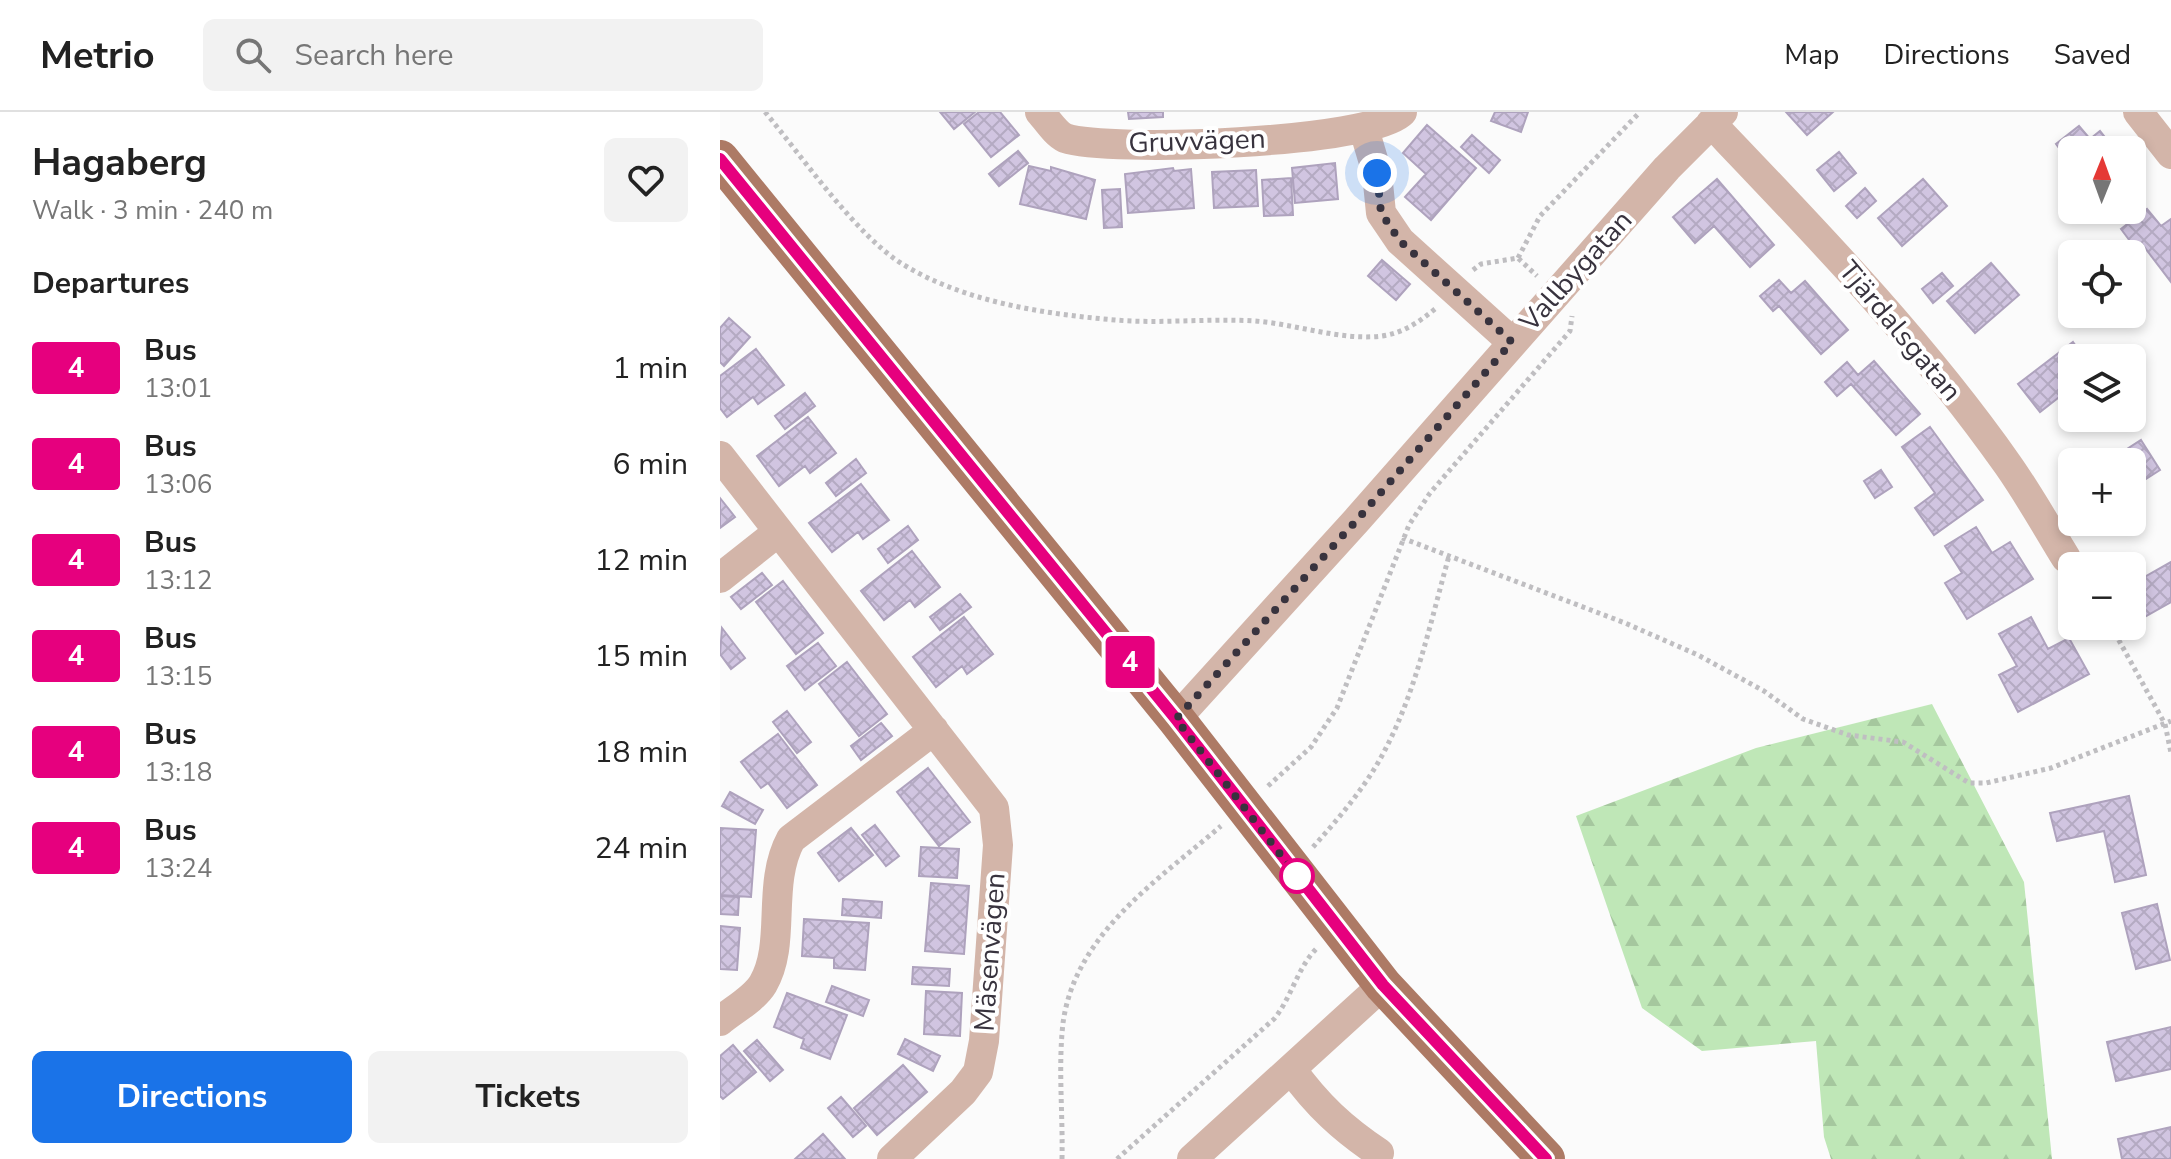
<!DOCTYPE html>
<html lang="en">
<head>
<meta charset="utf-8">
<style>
  :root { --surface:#fff; --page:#f2f2f2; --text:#222; --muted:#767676; --line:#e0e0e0; --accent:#1a73e8 }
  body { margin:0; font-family:"Nunito Sans",sans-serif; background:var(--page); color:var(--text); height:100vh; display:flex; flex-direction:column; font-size:30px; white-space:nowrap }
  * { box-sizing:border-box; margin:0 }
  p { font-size:26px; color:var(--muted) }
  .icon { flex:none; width:44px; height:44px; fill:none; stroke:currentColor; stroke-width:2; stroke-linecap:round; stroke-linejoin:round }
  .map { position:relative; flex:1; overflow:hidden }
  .sheet { display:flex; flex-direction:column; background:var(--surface); width:720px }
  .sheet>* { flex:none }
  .badge { padding:0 16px; border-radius:6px; font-size:28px; line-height:52px }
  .needle { width:52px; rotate:1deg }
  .controls { position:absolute; left:1338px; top:24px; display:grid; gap:16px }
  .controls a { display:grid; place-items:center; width:88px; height:88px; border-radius:12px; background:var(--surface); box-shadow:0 4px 12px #0003; font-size:40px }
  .you { position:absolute; width:40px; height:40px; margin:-20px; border:6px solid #fff; border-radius:50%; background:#1a73e8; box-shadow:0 0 0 12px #1a73e833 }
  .map>.badge { position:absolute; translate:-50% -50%; box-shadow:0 0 0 4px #fff }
  h2 { padding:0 32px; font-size:30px; line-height:72px }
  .round { display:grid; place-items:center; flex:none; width:84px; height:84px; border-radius:12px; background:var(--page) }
  .overview { display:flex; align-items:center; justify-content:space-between; height:136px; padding:0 32px }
  h1 { font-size:38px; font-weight:700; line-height:60px }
  .cta { display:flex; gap:16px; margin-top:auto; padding:16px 32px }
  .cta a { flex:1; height:92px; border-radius:12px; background:var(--accent); color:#fff; font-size:32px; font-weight:700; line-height:92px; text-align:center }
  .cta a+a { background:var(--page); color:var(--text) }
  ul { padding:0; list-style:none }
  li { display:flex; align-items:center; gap:24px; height:96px; padding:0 32px }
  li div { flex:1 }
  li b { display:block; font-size:30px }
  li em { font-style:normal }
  li .badge { min-width:88px; font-weight:700; text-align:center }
  header { display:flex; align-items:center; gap:48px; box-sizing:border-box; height:112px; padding:0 40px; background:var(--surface); border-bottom:2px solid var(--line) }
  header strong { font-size:38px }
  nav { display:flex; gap:44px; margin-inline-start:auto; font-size:28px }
  .search { width:560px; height:72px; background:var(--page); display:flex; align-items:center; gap:20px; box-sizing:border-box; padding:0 28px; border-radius:12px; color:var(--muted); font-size:30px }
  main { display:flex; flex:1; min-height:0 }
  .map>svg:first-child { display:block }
</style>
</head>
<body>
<header>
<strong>Metrio</strong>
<div class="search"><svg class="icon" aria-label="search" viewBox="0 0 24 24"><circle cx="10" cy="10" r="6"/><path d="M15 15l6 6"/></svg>Search here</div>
<nav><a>Map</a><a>Directions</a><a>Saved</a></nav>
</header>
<main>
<section class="sheet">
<div class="overview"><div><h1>Hagaberg</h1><p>Walk · 3 min · 240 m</p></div><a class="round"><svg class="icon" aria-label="heart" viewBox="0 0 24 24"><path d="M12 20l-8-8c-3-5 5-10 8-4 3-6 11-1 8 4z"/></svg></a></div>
<h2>Departures</h2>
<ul>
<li><span class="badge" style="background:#e6007e;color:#fff">4</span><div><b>Bus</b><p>13:01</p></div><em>1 min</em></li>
<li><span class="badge" style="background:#e6007e;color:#fff">4</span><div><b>Bus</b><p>13:06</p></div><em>6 min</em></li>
<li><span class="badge" style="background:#e6007e;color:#fff">4</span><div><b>Bus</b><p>13:12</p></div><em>12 min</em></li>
<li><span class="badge" style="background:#e6007e;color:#fff">4</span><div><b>Bus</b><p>13:15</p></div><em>15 min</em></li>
<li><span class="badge" style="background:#e6007e;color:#fff">4</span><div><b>Bus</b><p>13:18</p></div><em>18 min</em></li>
<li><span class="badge" style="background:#e6007e;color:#fff">4</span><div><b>Bus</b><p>13:24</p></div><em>24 min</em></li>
</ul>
<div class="cta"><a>Directions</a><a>Tickets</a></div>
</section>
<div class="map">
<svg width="1451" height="1047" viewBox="0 0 1451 1047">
  <defs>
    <pattern id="forest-firs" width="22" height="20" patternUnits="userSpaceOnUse" patternTransform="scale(2)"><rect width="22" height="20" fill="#bfe7b7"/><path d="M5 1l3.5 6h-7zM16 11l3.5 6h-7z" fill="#a5c79e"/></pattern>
    <pattern id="building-cross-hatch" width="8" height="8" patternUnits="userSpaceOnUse" patternTransform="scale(2)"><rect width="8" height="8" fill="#d1c5e1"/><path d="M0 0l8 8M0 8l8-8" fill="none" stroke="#b4aac2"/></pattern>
  </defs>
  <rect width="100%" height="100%" fill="#fbfbfb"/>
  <path fill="url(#forest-firs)" d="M1212,592l92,178 28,277h-221l-7,-22 -8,-96 -114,10 -60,-43 -66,-192 180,-68z"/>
  <path fill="url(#building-cross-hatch)" stroke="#aea2bd" stroke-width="2" d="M220,0h35l-21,17z
    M259,0h21l19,23 -28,22 -27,-33z
    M408,0h35v5l-34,2z
    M775,0h33l-7,20 -30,-11z
    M1066,0h47l-26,23z
    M707,13l49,43 -45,52 -26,-23 21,-23 -23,-21z
    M1359,14l11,13 10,-8 15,19h-43l-5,9 -11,-15z
    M752,23l28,25 -11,13 -28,-26z
    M298,39l10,12 -29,23 -10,-12z
    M1119,40l17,21 -22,18 -17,-21z
    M615,51l3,36 -43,4 -3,-35z
    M309,54l22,5v-4l44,13 -9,39 -66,-15z
    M453,56l1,3 17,-2 3,39 -66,5 -3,-39z
    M536,58l2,36 -44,2 -2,-36z
    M571,66l2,37 -29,1 -2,-36z
    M997,67l57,66 -24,22 -36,-41 -19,17 -22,-26z
    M1203,67l24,27 -45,40 -24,-28z
    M1145,76l11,13 -19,17 -11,-12z
    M400,77l2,38 -18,1 -2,-38z
    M1427,97l14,17 10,-7v63l-29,-38 -6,5 -15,-20z
    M662,148l28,24 -14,16 -28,-24z
    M1271,151l28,32 -44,38 -28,-32z
    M1222,161l11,13 -20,17 -11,-14z
    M1059,168l12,13 14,-12 43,49 -27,24 -42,-48 -6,5 -13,-15z
    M9,206l21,19 -26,29 -4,-4v-34z
    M1353,230l12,16h-13v29l-32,25 -22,-28z
    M36,237l28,36 -26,19 -5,-7 -26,20 -7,-9v-32z
    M1154,249l46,53 -24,21 -45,-51 -14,12 -12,-14 22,-20 11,13z
    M85,281l10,13 -30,23 -10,-13z
    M88,305l28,36 -26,20 -5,-7 -26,20 -22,-30z
    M1210,315l53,73 -49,35 -19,-27 20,-15 -33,-46z
    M1421,328l19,30 -28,18v-26h-25z
    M136,347l10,14 -30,23 -10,-13z
    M1161,358l11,17 -17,11 -11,-17z
    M141,372l28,36 -26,19 -5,-7 -26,20 -23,-29z
    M0,386l15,19 -15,11z
    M188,414l10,14 -30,23 -10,-14z
    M1256,415l16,26 18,-11 23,37 -66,40 -22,-36 17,-10 -17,-27z
    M192,439l28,36 -25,20 -5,-7 -26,20 -23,-29z
    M1451,450v40l-39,22v-40z
    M42,461l10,12 -31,24 -10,-12z
    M63,469l40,52 -27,21 -40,-52z
    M240,482l11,13 -31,23 -10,-13z
    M244,505l29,37 -26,20 -5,-8 -26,21 -23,-30z
    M1311,505l17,32 21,-11 20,36 -71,38 -19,-37 18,-9 -18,-32z
    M2,516l23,30 -14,11 -11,-15z
    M98,531l18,23 -31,24 -18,-24z
    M127,550l40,52 -28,22 -40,-52z
    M67,599l24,31 -14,11 -24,-31z
    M161,611l11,13 -31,24 -10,-14z
    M58,622l39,51 -30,23 -19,-25 -7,5 -20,-26z
    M208,656l42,54 -31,24 -42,-54z
    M10,680l33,18 -8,14 -33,-18z
    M1409,684l17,79 -31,7 -11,-51 -47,10 -7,-28z
    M155,713l24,31 -13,10 -24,-31z
    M0,716l36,2 -5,67 -31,-2z
    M131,716l22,27 -34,26 -21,-28z
    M201,735l38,2 -2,29 -38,-2z
    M211,771l38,3 -5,68 -39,-3z
    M0,784l19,1 -1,18 -18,-1z
    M123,787l39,3 -1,16 -39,-3z
    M1437,792l13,56 -34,9 -14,-56z
    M84,807l65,4 -4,47 -31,-2v-10l-32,-2z
    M0,814l20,2 -3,42 -17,-1z
    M193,855l37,2 -1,17 -37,-2z
    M112,874l37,14 -6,16 -37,-14z
    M206,879l36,2 -2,43 -36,-2z
    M67,881l60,22 -17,44 -29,-11 3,-9 -30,-12z
    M1451,915v42l-55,12 -9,-39z
    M185,927l35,17 -7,15 -35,-17z
    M37,928l26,30 -13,11 -26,-30z
    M13,933l23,27 -33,27 -3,-3v-40z
    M183,953l24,27 -50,43 -23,-27z
    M121,985l25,29 -13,11 -25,-29z
    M1451,1015v32h-49l-4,-20z
    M103,1022l22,25h-50z"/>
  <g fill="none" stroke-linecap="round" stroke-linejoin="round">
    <path stroke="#bfbec1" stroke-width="5" stroke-dasharray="4 4" stroke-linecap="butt" d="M45,0c36,43 93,126 139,153 61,37 140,49 211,55 46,4 93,-2 140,1 41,3 86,20 127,15 21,-3 37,-14 53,-27
      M798,146l22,-42 100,-104
      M753,158l8,-6 37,-6 19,18
      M682,426l223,85 73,32 66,36 39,28 45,16 55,7 66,41h17l65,-15 120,-47
      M1391,514l54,98 6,29
      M548,674l43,-39 26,-39 72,-183 21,-32 140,-162 2,-15
      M593,735c27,-30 55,-63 73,-99 31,-60 45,-128 63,-192
      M342,1047c1,-44 -4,-92 1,-136 12,-89 95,-143 158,-197
      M397,1047l157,-140c18,-22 23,-51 43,-71"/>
    <path stroke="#d3b5a9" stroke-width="30" d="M320,0c7,8 16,22 25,26 44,15 307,5 337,-26
      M1418,0l33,42
      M991,11c104,109 210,218 297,342 21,30 39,62 58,93
      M644,17l13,44 4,40 19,28 112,101
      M0,344l274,352 4,37 -14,196 -6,31 -15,20 -71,67
      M0,466l58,-46
      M456,607l180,-198 311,-353 56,-56
      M0,909c13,-11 34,-22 43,-37 24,-41 3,-99 28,-145l143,-109
      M572,958c25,35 51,59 87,83
      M472,1047l191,-174"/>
    <path stroke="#ad7a65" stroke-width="38" d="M0,47l456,560 207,266 163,174"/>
  </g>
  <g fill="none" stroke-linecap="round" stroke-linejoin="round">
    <g stroke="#fff" stroke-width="18">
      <path id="line" d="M0,47l456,560 207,266 163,174"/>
    </g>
    <use href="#line" stroke="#e6007e" stroke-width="12"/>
    <path stroke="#38333e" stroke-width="8" stroke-dasharray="0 14.4" d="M577,764l-121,-157 180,-198 156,-179 -112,-101 -19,-28 -4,-40"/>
  </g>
  <circle fill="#fff" stroke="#e6007e" stroke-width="4" cx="577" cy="764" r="16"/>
  <g text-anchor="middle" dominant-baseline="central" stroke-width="8" stroke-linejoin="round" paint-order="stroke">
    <g font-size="28" fill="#38333e" stroke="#fff">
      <text transform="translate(477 29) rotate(-2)">Gruvvägen</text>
      <text transform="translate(856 159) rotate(-48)">Vallbygatan</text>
      <text transform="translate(1180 219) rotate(50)">Tjärdalsgatan</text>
      <text transform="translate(270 840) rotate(-86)">Mäsenvägen</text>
    </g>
  </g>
</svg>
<div class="controls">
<a><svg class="needle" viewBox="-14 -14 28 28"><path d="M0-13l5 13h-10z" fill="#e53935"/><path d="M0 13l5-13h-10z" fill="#767676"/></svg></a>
<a><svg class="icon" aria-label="locate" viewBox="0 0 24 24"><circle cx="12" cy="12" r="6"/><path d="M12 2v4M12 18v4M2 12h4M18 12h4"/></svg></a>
<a><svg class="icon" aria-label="layers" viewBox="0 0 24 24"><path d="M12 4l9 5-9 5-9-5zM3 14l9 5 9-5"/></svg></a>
<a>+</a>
<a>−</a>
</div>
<div class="you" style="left:657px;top:61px"></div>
<b class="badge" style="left:410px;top:550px;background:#e6007e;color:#fff">4</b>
</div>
</main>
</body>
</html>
